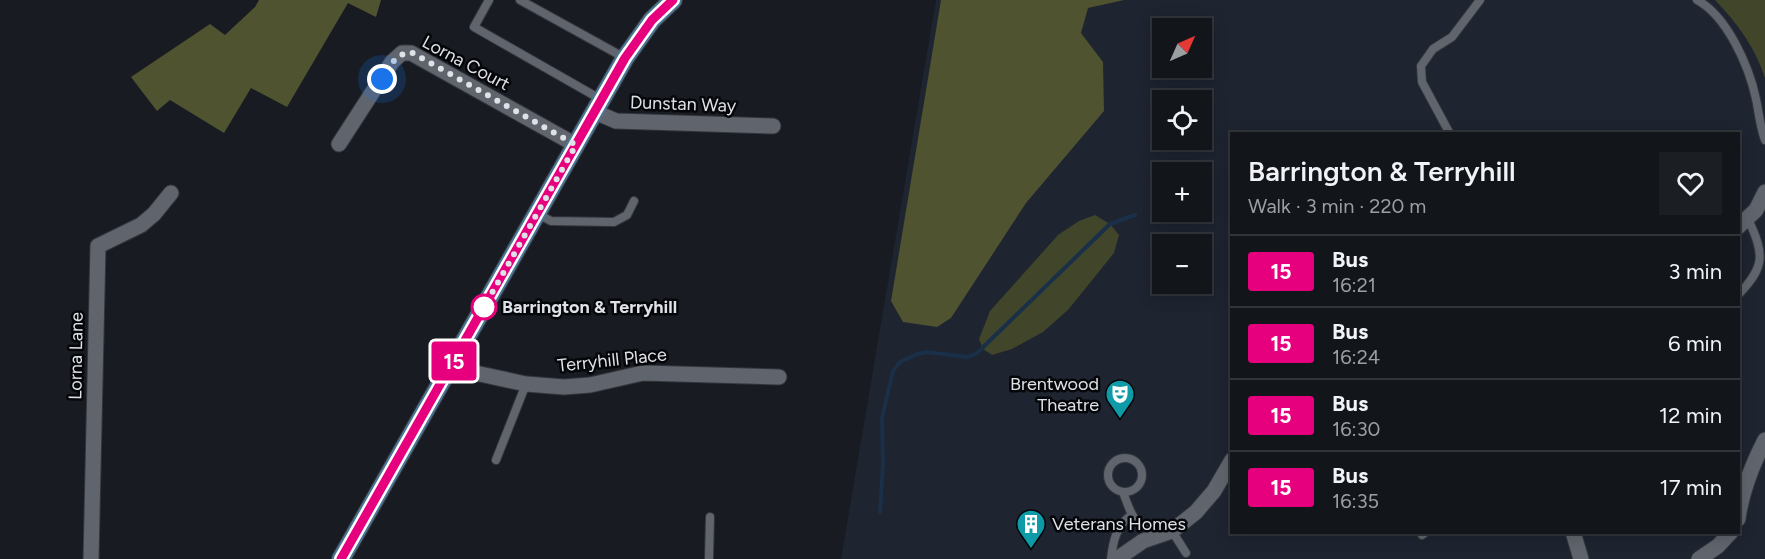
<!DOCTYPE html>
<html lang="en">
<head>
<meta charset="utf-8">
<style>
  :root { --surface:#12151a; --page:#1b1e23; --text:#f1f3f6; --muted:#9c9fa2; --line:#313439 }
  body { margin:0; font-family:Figtree,sans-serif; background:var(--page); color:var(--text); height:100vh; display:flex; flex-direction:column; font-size:22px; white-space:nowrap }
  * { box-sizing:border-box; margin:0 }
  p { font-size:20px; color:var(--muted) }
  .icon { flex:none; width:33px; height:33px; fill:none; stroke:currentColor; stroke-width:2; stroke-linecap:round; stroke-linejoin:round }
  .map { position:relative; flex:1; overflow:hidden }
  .side { position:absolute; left:1230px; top:132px; width:510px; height:402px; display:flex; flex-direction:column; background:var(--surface); border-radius:0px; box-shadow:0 3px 15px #0003,0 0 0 2px var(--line) }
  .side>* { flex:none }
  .badge { padding:0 12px; border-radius:4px; font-size:21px; line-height:39px }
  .needle { width:39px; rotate:45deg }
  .tools { position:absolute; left:1152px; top:18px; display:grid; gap:12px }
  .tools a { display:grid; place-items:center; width:60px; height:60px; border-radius:0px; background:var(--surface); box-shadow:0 3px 15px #0003,0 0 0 2px var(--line); font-size:30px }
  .you { position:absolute; width:30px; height:30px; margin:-15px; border:4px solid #fff; border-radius:50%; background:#1a73e8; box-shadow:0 0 0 9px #1a73e833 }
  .map>.badge { position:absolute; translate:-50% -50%; box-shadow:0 0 0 3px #fff }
  .round { display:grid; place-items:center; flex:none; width:63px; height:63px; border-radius:0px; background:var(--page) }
  .headline { display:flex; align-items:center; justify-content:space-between; height:102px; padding:0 18px }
  h1 { font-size:28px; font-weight:600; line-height:45px }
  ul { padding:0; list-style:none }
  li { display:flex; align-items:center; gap:18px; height:72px; padding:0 18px; border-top:2px solid var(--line) }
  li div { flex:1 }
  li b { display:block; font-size:22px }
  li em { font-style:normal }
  li .badge { min-width:66px; font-weight:700; text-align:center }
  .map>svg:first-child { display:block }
</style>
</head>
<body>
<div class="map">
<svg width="1765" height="559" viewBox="0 0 1765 559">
  <rect width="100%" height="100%" fill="#181c22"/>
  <path fill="#1e2430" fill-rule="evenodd" d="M936,0h829v559h-924zM1162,28h40v40h-40zM1162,100h40v40h-40zM1232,134h506v398h-506zM1162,172h40v40h-40zM1162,244h40v40h-40z"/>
  <path fill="#41452a" d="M1715,0h50v78c-10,-31 -28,-55 -50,-78z
    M1095,215l15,9 9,11 -5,18 -46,57 -25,22 -31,17 -20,6 -9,-6 -4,-10 11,-28 68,-76 21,-14z"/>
  <path fill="#4f5330" d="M259,0h122l-5,17 -28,-14 -61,104 -36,-19 -27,45 -54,-33 -13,11 -26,-34 79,-53 15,11 30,-28z
    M941,0h183l-36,8 -7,25 22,29 1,49 -78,92 -75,115 -14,9 -34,-5 -12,-21z"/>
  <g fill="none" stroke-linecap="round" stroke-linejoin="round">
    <path stroke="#1a2f48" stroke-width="4" d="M880,512l3,-48 -1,-46 11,-47 7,-9 17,-8 10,-2 40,5 9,-3 134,-130 25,-9"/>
    <g stroke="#34363c" stroke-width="10">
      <path id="lane" d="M489,0l-15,27 128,73
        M520,0l105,58
        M1697,0c30,16 52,66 59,99 3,14 4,28 9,41
        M1450,134l-28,-52 -1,-16 12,-17 19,-12 28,-37
        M538,214l13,7 63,1 13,-7 7,-14
        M1738,295c27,-28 27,-40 10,-76
        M1108 475a17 17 0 1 1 34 0a17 17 0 1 1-34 0Z
        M496,460l30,-76
        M1123,492c11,31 14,38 49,39l14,22
        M1422,535l4,-3
        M709,559l1,-42
        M1111,559c2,-18 5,-32 20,-44"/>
    </g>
    <g stroke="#34363c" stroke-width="17">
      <path id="street" d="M595,112l21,9 157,5
        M339,144l53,-82 10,-9h9l165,92
        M1738,227l18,-17 9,-18
        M451,365l15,6 60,13 38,3 26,-2 53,-12 136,4
        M1738,519c4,-29 14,-54 27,-79
        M1573,532l8,27
        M91,559l7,-313 43,-21 13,-11 17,-21
        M1117,559l26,-18 29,-10 24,-19 18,-21 18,-31
        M1699,559l19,-13 13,-14"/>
    </g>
    <g stroke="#34363c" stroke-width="20">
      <path id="secondary" d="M341,559l284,-501 27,-38 21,-20"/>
    </g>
    <use href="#lane" stroke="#60656d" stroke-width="8"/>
    <use href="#street" stroke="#60656d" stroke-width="15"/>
    <use href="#secondary" stroke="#4a7695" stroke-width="18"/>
  </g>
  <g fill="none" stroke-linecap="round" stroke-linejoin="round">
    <g stroke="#fff" stroke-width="14">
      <path id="line" d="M341,559l284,-501 27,-38 21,-20"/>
    </g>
    <use href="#line" stroke="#e6007e" stroke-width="9"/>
    <path stroke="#dee1e6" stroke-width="6" stroke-dasharray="0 10.8" d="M382,79c7,-12 13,-25 29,-27l165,93 -92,162"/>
  </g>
  <defs>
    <g id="theatre-pin" transform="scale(1.5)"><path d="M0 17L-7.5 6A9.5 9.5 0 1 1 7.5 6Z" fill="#0f9aa8" stroke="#050609"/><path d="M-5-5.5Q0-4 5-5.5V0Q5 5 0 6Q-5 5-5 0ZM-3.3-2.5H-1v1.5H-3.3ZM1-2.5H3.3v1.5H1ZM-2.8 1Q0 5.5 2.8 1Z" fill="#fff"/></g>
    <g id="building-pin" transform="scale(1.5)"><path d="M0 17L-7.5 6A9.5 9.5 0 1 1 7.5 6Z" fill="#0f9aa8" stroke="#050609"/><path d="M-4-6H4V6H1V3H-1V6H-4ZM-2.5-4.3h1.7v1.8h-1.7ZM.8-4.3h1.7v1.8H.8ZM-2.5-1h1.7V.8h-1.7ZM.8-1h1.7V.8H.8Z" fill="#fff"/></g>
  </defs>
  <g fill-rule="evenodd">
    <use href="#theatre-pin" x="1120" y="394"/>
    <use href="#building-pin" x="1031" y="524"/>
  </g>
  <circle fill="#fff" stroke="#e6007e" stroke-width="3" cx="484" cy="307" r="12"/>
  <g text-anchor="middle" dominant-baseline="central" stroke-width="5" stroke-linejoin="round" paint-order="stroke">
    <g font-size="18" fill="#dee1e6" stroke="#050609">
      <text transform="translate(466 63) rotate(28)">Lorna Court</text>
      <text transform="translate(683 104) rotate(2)">Dunstan Way</text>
      <text transform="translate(76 356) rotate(-89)">Lorna Lane</text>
      <text transform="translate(612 360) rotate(-6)">Terryhill Place</text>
    </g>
    <g font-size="18" font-weight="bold" fill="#dee1e6" stroke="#050609" text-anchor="start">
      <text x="502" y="307">Barrington &amp; Terryhill</text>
    </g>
    <g font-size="18" fill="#dee1e6" stroke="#050609" text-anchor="end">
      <text x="1099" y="384">Brentwood<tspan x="1099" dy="21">Theatre</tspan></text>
      <text x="1052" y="524" text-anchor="start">Veterans Homes</text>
    </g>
  </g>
</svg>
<div class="tools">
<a><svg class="needle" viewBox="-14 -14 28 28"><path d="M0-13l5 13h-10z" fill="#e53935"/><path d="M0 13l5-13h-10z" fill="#9c9fa2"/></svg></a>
<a><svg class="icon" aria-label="locate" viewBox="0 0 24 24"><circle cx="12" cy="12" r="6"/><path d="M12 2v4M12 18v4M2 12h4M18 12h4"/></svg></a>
<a>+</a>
<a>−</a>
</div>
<div class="you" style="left:382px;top:79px"></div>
<b class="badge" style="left:454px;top:361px;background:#e6007e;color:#fff">15</b>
<section class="side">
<div class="headline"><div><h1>Barrington &amp; Terryhill</h1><p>Walk · 3 min · 220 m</p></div><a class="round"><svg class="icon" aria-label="heart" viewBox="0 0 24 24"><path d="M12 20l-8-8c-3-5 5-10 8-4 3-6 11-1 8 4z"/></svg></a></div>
<ul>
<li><span class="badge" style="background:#e6007e;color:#fff">15</span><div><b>Bus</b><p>16:21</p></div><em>3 min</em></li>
<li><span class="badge" style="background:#e6007e;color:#fff">15</span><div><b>Bus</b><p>16:24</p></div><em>6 min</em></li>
<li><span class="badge" style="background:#e6007e;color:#fff">15</span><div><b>Bus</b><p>16:30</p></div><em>12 min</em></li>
<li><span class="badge" style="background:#e6007e;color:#fff">15</span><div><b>Bus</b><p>16:35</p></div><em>17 min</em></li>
</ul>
</section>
</div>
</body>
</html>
